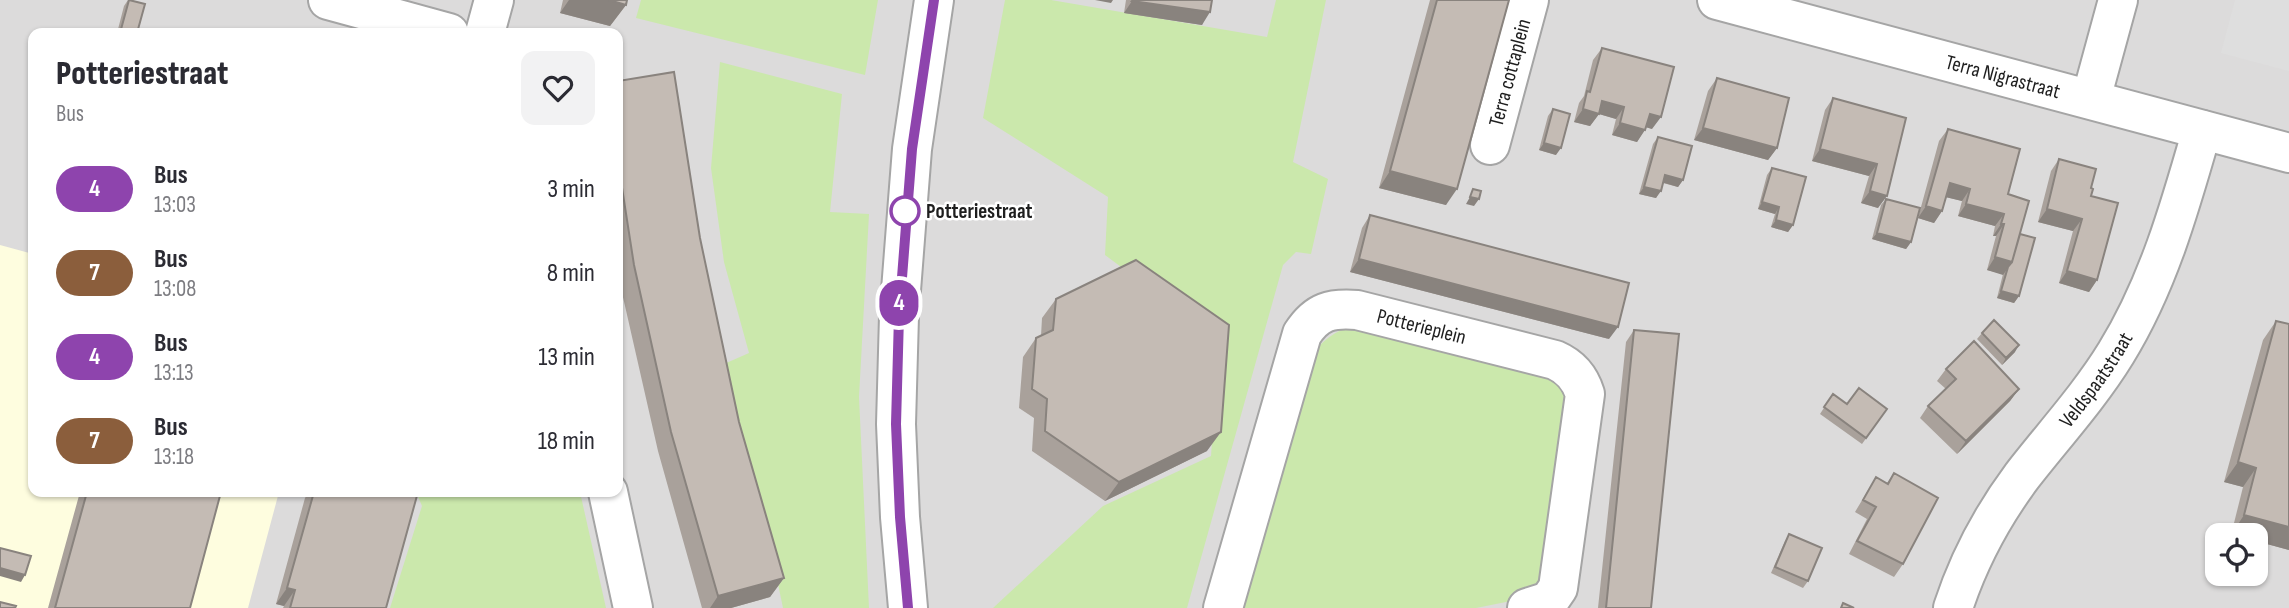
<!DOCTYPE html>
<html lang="en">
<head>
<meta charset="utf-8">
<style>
  :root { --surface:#fff; --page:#f2f2f3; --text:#2b2b33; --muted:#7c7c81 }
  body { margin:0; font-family:"Sofia Sans Condensed",sans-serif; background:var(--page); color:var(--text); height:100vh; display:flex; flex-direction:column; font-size:26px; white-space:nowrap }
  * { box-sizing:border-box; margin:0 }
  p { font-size:23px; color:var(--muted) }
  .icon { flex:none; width:38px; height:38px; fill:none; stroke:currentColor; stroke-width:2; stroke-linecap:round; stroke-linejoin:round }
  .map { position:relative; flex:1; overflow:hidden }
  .drawer { position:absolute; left:28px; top:28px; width:595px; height:469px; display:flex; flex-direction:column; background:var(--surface); border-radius:14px; box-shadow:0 2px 5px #0004 }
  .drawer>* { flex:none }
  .badge { padding:0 14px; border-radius:23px; font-size:24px; line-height:46px }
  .tools { position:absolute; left:2205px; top:523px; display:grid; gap:14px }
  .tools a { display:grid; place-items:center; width:63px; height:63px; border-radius:14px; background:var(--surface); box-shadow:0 2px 5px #0004; font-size:35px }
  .map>.badge { position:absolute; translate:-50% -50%; box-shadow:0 0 0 4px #fff }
  .round { display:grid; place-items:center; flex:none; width:74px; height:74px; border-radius:14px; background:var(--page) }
  .headline { display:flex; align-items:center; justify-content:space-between; height:119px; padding:0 28px }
  h1 { font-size:33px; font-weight:800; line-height:52px }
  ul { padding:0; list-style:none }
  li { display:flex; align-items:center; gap:21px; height:84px; padding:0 28px }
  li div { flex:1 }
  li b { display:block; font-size:26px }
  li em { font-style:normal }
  li .badge { min-width:77px; font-weight:700; text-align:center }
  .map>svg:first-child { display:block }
</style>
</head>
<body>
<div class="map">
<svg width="2289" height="608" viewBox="0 0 2289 608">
  <rect width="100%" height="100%" fill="#efebe5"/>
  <path fill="#dcdbdb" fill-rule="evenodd" d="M0,0h2289v608h-2289zM33,33h585v459h-585zM2217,536h39v38h-39z"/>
  <path fill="#fefddf" d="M0,245l33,9v238h246l-31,116h-248z"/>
  <path fill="#cbe8ac" d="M641,0h237l-13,75 -229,-57z
    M1005,0h46l216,37 9,-37h50l-33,162 35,17 -17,75 -15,-2 -13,13 -96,343h-194l110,-102 108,-50 8,-116 -114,-85 3,-58 -125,-79z
    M720,62l122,32 -12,118 39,2 -10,183 10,211h-86l-15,-72 -44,-172 25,-11 -25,-91 -13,-94z
    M1359,324l193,54 15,20 -17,170 -14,20 -25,13 -35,7h-236l74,-257c14,-15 25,-22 45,-27z
    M416,492h164l26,116h-216l32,-102z"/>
  <path fill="#dedede" d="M2235,0h54v71l-68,-18z"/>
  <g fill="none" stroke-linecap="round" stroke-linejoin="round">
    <g stroke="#a5a5a5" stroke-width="42">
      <g id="minor">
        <path d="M328,0l121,33"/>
        <path id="s1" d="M1717,0l572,153"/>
        <path d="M485,33l9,-33"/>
        <path d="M2091,99l27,-99"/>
        <path id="s2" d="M1490,145l39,-145"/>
        <path d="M608,492l25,116"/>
        <path d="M908,608l-8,-91 -4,-93 3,-108 13,-167 22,-149"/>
        <path id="s3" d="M1223,608l79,-274c15,-23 29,-26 55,-24l198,50c16,7 25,18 30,34l-27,194 -9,13 -22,7"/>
        <path id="s4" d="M1953,608c15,-46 40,-93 69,-132 31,-40 67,-79 94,-123 42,-68 64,-146 86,-223"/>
      </g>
    </g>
    <use href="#minor" stroke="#fff" stroke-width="38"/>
  </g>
  <path fill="#a9a19b" d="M128,0l9,33h-20l7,-27z
    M563,0h64l-1,5 -16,21 -50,-13z
    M1126,0h86l-10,25 -78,-12z
    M1430,0h79l-63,205 -67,-17z
    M1602,48l50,81 -6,-2 -9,15 -25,-7 4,-16 -17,-5 -9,12 -16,-4 5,-19 5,-7 9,-36z
    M1717,78l60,70 -9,12 -74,-20 14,-49z
    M618,81l82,157 39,184 45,156 -14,19 -39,11h-29l-44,-157 -38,-167 -2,-17z
    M1833,98l73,20 -28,90 -17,-5 8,-27 -57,-15 13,-51z
    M1553,109l3,46 -17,-5 9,-34z
    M1948,129l60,65 12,40 -1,62 -5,7 -17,-5 6,-24 -16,-4 9,-34h-3l2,-10 -37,-10 4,-15 -16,-4 -4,14 -8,12 -16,-5 21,-77z
    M1658,137l25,43 -5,7 -15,-4 -7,15 -17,-4 14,-50z
    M2059,159l32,29 6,92 -8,12 -30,-9 14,-52 -35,-9 13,-51z
    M1772,168l21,57 -5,7 -17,-5 4,-13 -17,-5 9,-34z
    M1886,199l25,43 -5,7 -34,-10 9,-34z
    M1370,215l239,124 -259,-67 12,-44z
    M1056,299l151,152 -102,50 -73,-50 2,-33 -15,-10 4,-51 13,-19 5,-2 1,-18z
    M2276,321l13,3v226l-33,-9v-5l-25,-1 12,-48 -19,-5 39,-142z
    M1634,330l17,278h-53l28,-266z
    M1982,333l33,19 -13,13 -25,-26z
    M1946,369l73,20 -9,12 -53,53 -37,-36 8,-12 18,-17 -9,-8z
    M1833,394l14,10 40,5 -25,35 -42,-30z
    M1894,473l9,91 -9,13 -45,-23 18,-35 -12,-7 21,-35 11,6z
    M80,492h141l-31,116h-142z
    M309,492h109l-32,116h-103l1,-2 -8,-2 29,-106z
    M1789,534l19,47 -5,7 -32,-15 14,-32z"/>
  <path fill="#89837e" d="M569,0h40l17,5 -16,21 -50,-13z
    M1095,0h18l-2,3z
    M1132,1l78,11 -8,13 -78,-12z
    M1602,101l22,6 -8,12 -17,-5 -9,12 -16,-4 9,-13z
    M1650,114l11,3 -9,12 -10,-3z
    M1620,123l25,7 -8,12 -25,-7z
    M1703,128l74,20 -9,12 -74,-20z
    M1544,143l17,5 -5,7 -17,-5z
    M1820,149l57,15 -8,12 -57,-15z
    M1390,171l67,18 -11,16 -67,-17z
    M1665,175l18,5 -5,7 -17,-5z
    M1950,183l20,6 -8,12 -21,-5z
    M1644,187l17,4 -5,7 -17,-4z
    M1870,191l17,5 -9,12 -17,-5z
    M1470,197l9,2 -5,7 -8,-2z
    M1762,202l17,5 -4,7 -17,-5z
    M1966,204l38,10 -9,12 -37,-10z
    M1926,206l16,5 -8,12 -16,-5z
    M2047,209l35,10 -9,12 -35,-9z
    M1776,220l17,5 -5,7 -17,-5z
    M2001,224h3l-8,12h-3z
    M1877,233l34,9 -5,7 -34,-10z
    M1995,257l17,5 -9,13 -16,-5z
    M1359,259l259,68 -9,12 -259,-67z
    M2067,271l30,9 -8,12 -30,-9z
    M2001,291l18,5 -5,7 -17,-5z
    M2019,345l-4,7 -13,13 4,-7z
    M2019,389l-9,12 -53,53 9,-13z
    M1221,432l-14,19 -102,50 14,-19z
    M2238,462l18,6 -13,19 -19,-5z
    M2244,515l45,12v23l-33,-9v-5l-25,-1z
    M0,568l25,7 -4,7 -21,-6z
    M784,578l-14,19 -39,11h-21l8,-12z
    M287,588l8,2 -11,16 -8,-2z"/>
  <path fill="#c4bbb4" stroke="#89837e" stroke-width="2" d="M129,0l16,4 -8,29h-17z
    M609,0h18l-1,5z
    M1133,0h79l-2,12 -78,-11z
    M1437,0h72l-52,189 -67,-18z
    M1602,48l72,19 -13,50 -11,-3 -5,16 -25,-7 4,-16 -22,-6 -3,13 -16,-5 4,-18 3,1z
    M674,72l26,166 39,184 45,156 -66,18 -47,-164 -37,-167 -16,-103v-81z
    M1717,78l72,20 -12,50 -74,-20z
    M1833,98l73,20 -19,78 -17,-5 7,-27 -57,-15z
    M1553,109l17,5 -9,34 -17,-5z
    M1948,129l72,20 -12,45 21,7 -17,61 -17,-5 9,-33h-3l3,-10 -38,-10 4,-15 -20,-6 -8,28 -16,-5z
    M1658,137l34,9 -9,34 -18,-5 -4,16 -17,-4z
    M2059,159l37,10 -5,19 2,1 -2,7 27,7 -21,77 -30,-9 15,-52 -35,-10z
    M1772,168l34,9 -13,48 -17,-5 3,-13 -17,-5z
    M1473,189l8,2 -2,8 -9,-2z
    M1886,199l34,9 -9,34 -34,-9z
    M1370,215l259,68 -11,44 -259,-68z
    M2020,234l15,4 -16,58 -18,-5 7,-24 4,-5z
    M1136,260l93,65 -8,107 -102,50 -74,-51 2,-32 -15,-10 4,-51 17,-8 3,-31z
    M1994,320l25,25 -13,13 -24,-25z
    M2276,321l13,3v203l-45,-12 12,-47 -18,-6z
    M1634,330l45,4 -28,274h-45z
    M1974,341l45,48 -53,52 -38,-35 28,-27 -10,-10z
    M1859,388l28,21 -21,29 -42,-31 9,-13 14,10z
    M1894,473l44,25 -35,66 -46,-23 19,-34 -13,-7 13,-23 12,7z
    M87,492h134l-31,116h-135z
    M314,492h104l-32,116h-96l5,-18 -8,-2z
    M1789,534l33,14 -14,33 -33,-14z
    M0,548l31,8 -6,19 -25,-7z
    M0,602l16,4 -1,2h-15z
    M1843,603l11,5h-13z"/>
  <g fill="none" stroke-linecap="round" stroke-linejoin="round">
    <g stroke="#fff" stroke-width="16">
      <path id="line" d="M908,608l-8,-91 -4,-93 3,-108 13,-167 22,-149"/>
    </g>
    <use href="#line" stroke="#8e44ad" stroke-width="10"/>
  </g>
  <circle fill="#fff" stroke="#8e44ad" stroke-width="3.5" cx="905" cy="211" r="14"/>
  <g text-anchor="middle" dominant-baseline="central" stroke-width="5" stroke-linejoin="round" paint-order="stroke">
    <g font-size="21" fill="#1e1e1e" stroke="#fff">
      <text stroke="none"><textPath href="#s2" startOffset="75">Terra cottaplein</textPath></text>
      <text stroke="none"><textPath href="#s1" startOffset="296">Terra Nigrastraat</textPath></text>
      <text stroke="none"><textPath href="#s3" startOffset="416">Potterieplein</textPath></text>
      <text stroke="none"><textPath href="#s4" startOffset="271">Veldspaatstraat</textPath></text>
    </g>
    <g font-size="21" font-weight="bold" fill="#1e1e1e" stroke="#fff" text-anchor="start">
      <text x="926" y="211">Potteriestraat</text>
    </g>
  </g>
</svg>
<div class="tools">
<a><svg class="icon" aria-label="locate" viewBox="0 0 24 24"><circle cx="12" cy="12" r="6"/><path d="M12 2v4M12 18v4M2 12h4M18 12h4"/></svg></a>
</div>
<b class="badge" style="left:899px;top:303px;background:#8e44ad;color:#fff">4</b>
<section class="drawer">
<div class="headline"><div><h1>Potteriestraat</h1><p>Bus</p></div><a class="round"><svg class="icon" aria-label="heart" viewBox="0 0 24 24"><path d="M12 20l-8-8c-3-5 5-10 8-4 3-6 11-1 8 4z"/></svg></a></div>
<ul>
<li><span class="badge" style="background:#8e44ad;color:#fff">4</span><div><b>Bus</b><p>13:03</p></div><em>3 min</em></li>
<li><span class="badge" style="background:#8b5e3c;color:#fff">7</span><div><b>Bus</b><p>13:08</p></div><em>8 min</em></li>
<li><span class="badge" style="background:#8e44ad;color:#fff">4</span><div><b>Bus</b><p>13:13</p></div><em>13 min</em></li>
<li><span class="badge" style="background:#8b5e3c;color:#fff">7</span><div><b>Bus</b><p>13:18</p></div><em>18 min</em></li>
</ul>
</section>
</div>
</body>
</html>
